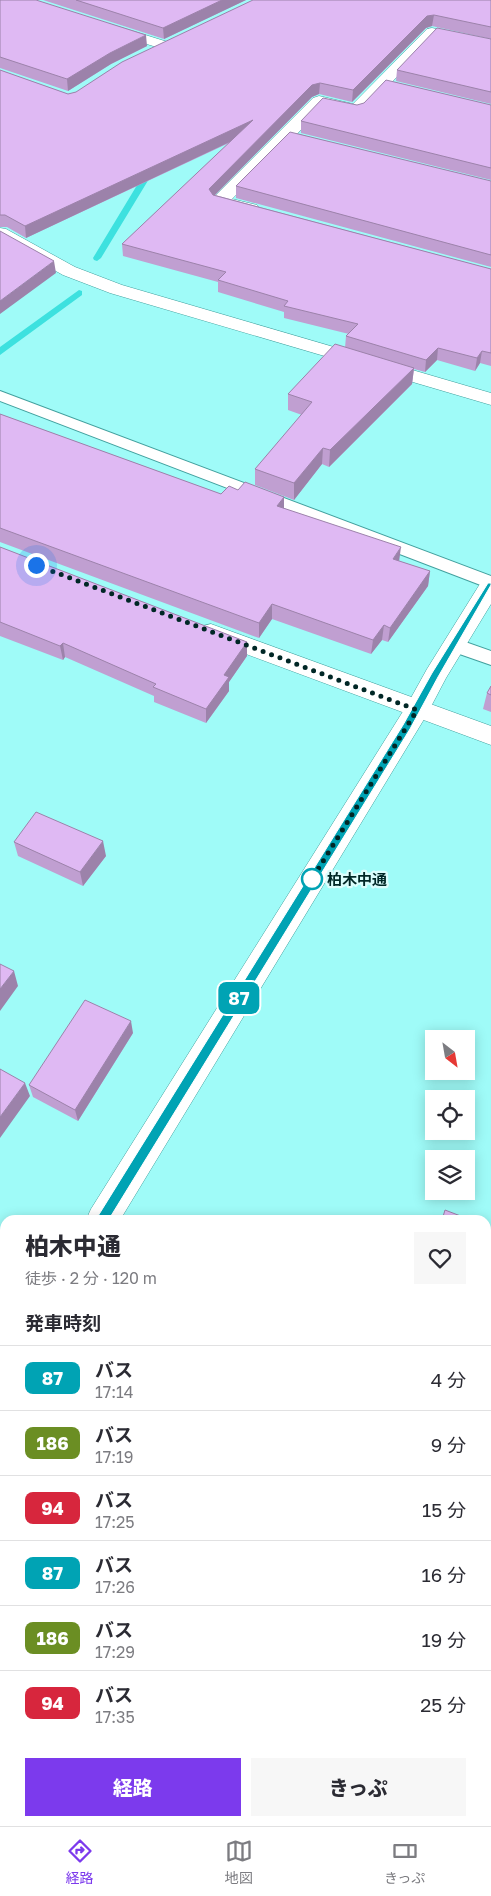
<!DOCTYPE html>
<html lang="ja">
<head>
<meta charset="utf-8">
<style>
  :root { --surface:#fff; --page:#f7f7f7; --text:#2b2b33; --muted:#7c7c81; --line:#e1e1e2; --accent:#7c3aed }
  body { margin:0; font-family:"Golos Text","Noto Sans JP",sans-serif; background:var(--page); color:var(--text); height:100vh; display:flex; flex-direction:column; font-size:19px; white-space:nowrap }
  * { box-sizing:border-box; margin:0 }
  p { font-size:16px; color:var(--muted) }
  .icon { flex:none; width:28px; height:28px; fill:none; stroke:currentColor; stroke-width:2; stroke-linecap:round; stroke-linejoin:round }
  .map { position:relative; flex:1; overflow:hidden }
  .sheet { position:absolute; left:0px; top:1215px; width:491px; height:611px; display:flex; flex-direction:column; background:var(--surface); border-radius:15px 15px 0 0; box-shadow:0 2px 12px #0003 }
  .sheet>* { flex:none }
  .badge { padding:0 10px; border-radius:8px; font-size:18px; line-height:32px }
  .needle { width:32px; rotate:149deg }
  .tools { position:absolute; left:425px; top:1030px; display:grid; gap:10px }
  .tools a { display:grid; place-items:center; width:50px; height:50px; border-radius:0px; background:var(--surface); box-shadow:0 2px 12px #0003; font-size:25px }
  .you { position:absolute; width:25px; height:25px; margin:-12px; border:4px solid #fff; border-radius:50%; background:#1a73e8; box-shadow:0 0 0 8px #1a73e833 }
  .map>.badge { position:absolute; translate:-50% -50%; box-shadow:0 0 0 2px #fff }
  h2 { padding:0 25px; font-size:19px; line-height:45px }
  .round { display:grid; place-items:center; flex:none; width:52px; height:52px; border-radius:0px; background:var(--page) }
  .headline { display:flex; align-items:center; justify-content:space-between; height:85px; padding:0 25px }
  h1 { font-size:24px; font-weight:800; line-height:38px }
  .action { display:flex; gap:10px; margin-top:auto; padding:10px 25px }
  .action a { flex:1; height:58px; border-radius:0px; background:var(--accent); color:#fff; font-size:20px; font-weight:800; line-height:58px; text-align:center }
  .action a+a { background:var(--page); color:var(--text) }
  ul { padding:0; list-style:none }
  li { display:flex; align-items:center; gap:15px; height:65px; padding:0 25px; border-top:1px solid var(--line) }
  li div { flex:1 }
  li b { display:block; font-size:19px }
  li em { font-style:normal }
  li .badge { min-width:55px; font-weight:700; text-align:center }
  .tab-bar { display:flex; justify-content:space-around; align-items:center; height:70px; border-top:1px solid var(--line); background:var(--surface); font-size:14px; color:var(--muted) }
  .tab-bar a { display:grid; justify-items:center; gap:2px }
  .tab-bar .on { color:var(--accent) }
  .map>svg:first-child { display:block }
</style>
</head>
<body>
<div class="map">
<svg width="491" height="1826" viewBox="0 0 491 1826">
  <rect width="100%" height="100%" fill="#9ffbf8"/>
  <g fill="none" stroke-linecap="round" stroke-linejoin="round">
    <path fill="#3de1df" fill-rule="evenodd" d="M148,167l7,2 -54,89 -4,3 -3,-1 -1,-2z
      M79,290l3,1v4l-82,60v-8z"/>
    <g stroke="#42a09e" stroke-width="2">
      <path id="service" d="M0,391l491,185v13l-491,-188z
        M454,638l37,13v14l-43,-15 -3,-5 3,-5z"/>
    </g>
    <g stroke="#42a09e" stroke-width="1">
      <path id="minor" d="M110,24l61,19 2,3 -2,3 -5,1 -61,-19 -2,-3 2,-3z
        M432,28l59,13v8l-56,-12 -43,45 99,24v10l-107,-27 -21,24 -6,2 -35,-8 -25,27 31,8 2,3 -2,3 -6,2 -33,-8 -57,57 25,6 3,4 -3,4 -6,1 -37,-9 -3,-4 3,-4 99,-99 6,-2 34,8 74,-75z
        M211,624l280,102v19l-288,-107 -4,-6 4,-6z"/>
    </g>
    <g stroke="#42a09e" stroke-width="1">
      <path id="tertiary" d="M0,228l6,1 69,38 47,18 369,108v12l-381,-112 -47,-18 -63,-35z
        M491,577v27l-45,74 -20,38 -306,504h-34l5,-11 316,-504 20,-36 56,-90z
        M5,1360v40l-5,2v-40z"/>
    </g>
    <g stroke="#42a09e" stroke-width="1">
      <path id="primary" d="M0,1458l5,2v36l-5,-2z
        M486,1673l5,2v38l-5,-1z"/>
    </g>
    <use href="#service" fill="#fff" fill-rule="evenodd"/>
    <use href="#minor" fill="#fff" fill-rule="evenodd"/>
    <use href="#tertiary" fill="#fff" fill-rule="evenodd"/>
    <use href="#primary" fill="#fff" fill-rule="evenodd"/>
  </g>
  <path fill="#c09fd1" d="M0,0l147,46 -36,18 -43,27 -68,-23z
    M43,0h203l-82,39z
    M491,0v39l-59,-13 -6,2 -74,74 -33,-8 -7,3 -97,98 276,74v97l-11,-3 -5,8 -38,-11 -12,12 -11,-3 -2,15 -83,83 -7,-3 -28,36 -39,-15v-16l47,-54 -14,-5v-16l57,-46 1,-12 3,-2 -65,-16v-6l-66,-20v-10l-95,-26 -1,-12 107,-101 -203,95 -19,-11h-7v-157l68,24z
    M491,39v65l-95,-23 1,-11z
    M357,105h134v75l-190,-47v-12z
    M491,181v86l-255,-69v-12z
    M0,414l221,80 17,-4 46,7v11l115,53 31,10 -2,15 -40,56 -6,-2 -11,14 -99,-35 -13,19 -259,-96z
    M0,547l247,95v14l-18,26v9l-23,32 -52,-21v-6l-89,-39 -2,3 -63,-24z
    M491,686v26l-8,-3 4,-16z
    M14,842l92,14 -23,30 -65,-30z
    M133,1033l-55,88 -45,-24 -4,-12z
    M486,1339l5,2v162l-5,-2z"/>
  <path fill="#9c82aa" d="M222,0h24l-82,39 -1,-11z
    M434,15l-2,11 -6,2 -74,74 1,-12 74,-74z
    M146,35l1,11 -36,18 -43,27 -1,-12 43,-26z
    M320,83l-1,11 -7,3 -103,104v-12l103,-104z
    M253,120v11l-227,107 -1,-12z
    M54,261l2,12 -56,41v-13z
    M438,348l-1,12 -12,12 1,-12z
    M482,351l-2,12 -5,8 2,-13z
    M414,368l-2,16 -83,83 1,-17z
    M323,448l-1,16 -28,36v-17z
    M284,497v15l-7,-6z
    M401,547l-2,15 -6,-3z
    M430,571l-2,15 -40,56 2,-14z
    M272,604v15l-13,19v-15z
    M384,625l-2,15 -11,14 2,-14z
    M247,642v14l-18,26v9l-23,32v-14l18,-34z
    M63,643l2,14 -2,3 -3,-14z
    M103,841l3,15 -23,30 -3,-14z
    M14,971l4,15 -18,25v-22z
    M131,1021l2,12 -55,88 -3,-11z
    M25,1083l5,13 -30,42v-21z"/>
  <path fill="#dfb9f3" stroke="#9c82aa" d="M0,0h36l110,35 -36,18 -43,26 -67,-22z
    M76,0h146l-59,28z
    M253,0h238v27l-57,-12 -7,1 -74,74 -33,-7 -8,2 -103,104 4,6 278,74v84l-9,-2 -5,7 -39,-10 -12,12 -80,-24 12,-12 -74,-18 4,-5 -70,-21 8,-8 -104,-28 131,-124 -228,106 -20,-11h-5v-145l68,24 8,-2 46,-30z
    M437,28l54,11v53l-94,-22z
    M386,80l105,25v63l-190,-47 22,-23 34,7 7,-2z
    M290,132l201,49v74l-255,-69z
    M0,231l54,30 -54,40z
    M335,344l79,24 -84,82 -7,-2 -29,35 -39,-14 57,-67 -24,-8z
    M0,414l221,80 8,-8 9,4 7,-8 39,15 -7,9 124,41 -8,12 37,12 -40,57 -6,-3 -11,15 -101,-36 -13,19 -259,-95z
    M0,547l247,95 -23,33 5,2 -23,32 -53,-22 3,-3 -93,-41 -3,3 -60,-24z
    M491,686v9l-4,-2z
    M36,812l67,29 -23,31 -66,-30z
    M0,964l14,7 -14,18z
    M85,1000l46,21 -56,89 -46,-25z
    M0,1069l25,14 -25,34z
    M445,1210l26,10h-29z
    M486,1339l5,2v153l-5,-2z
    M0,1627l5,2v157l-5,-3z"/>
  <path fill="#00a3b4" stroke="#fff" d="M488,583h3v2l-53,92 -28,52 -304,495 -4,2 -4,-2 -2,-4 2,-4 305,-491 29,-52z"/>
  <g fill="none" stroke-linecap="round" stroke-linejoin="round">
    <path stroke="#002726" stroke-width="5" stroke-dasharray="0 9" d="M36,565l381,145 -105,169"/>
  </g>
  <circle fill="#fff" stroke="#00a3b4" stroke-width="2.5" cx="312" cy="879" r="10"/>
  <g text-anchor="middle" dominant-baseline="central" stroke-width="4.5" stroke-linejoin="round" paint-order="stroke">
    <g font-size="15" font-weight="bold" fill="#002726" stroke="#dbfdfc" text-anchor="start">
      <text x="327" y="879">柏木中通</text>
    </g>
  </g>
</svg>
<div class="tools">
<a><svg class="needle" viewBox="-14 -14 28 28"><path d="M0-13l5 13h-10z" fill="#e53935"/><path d="M0 13l5-13h-10z" fill="#7c7c81"/></svg></a>
<a><svg class="icon" aria-label="locate" viewBox="0 0 24 24"><circle cx="12" cy="12" r="6"/><path d="M12 2v4M12 18v4M2 12h4M18 12h4"/></svg></a>
<a><svg class="icon" aria-label="layers" viewBox="0 0 24 24"><path d="M12 4l9 5-9 5-9-5zM3 14l9 5 9-5"/></svg></a>
</div>
<div class="you" style="left:36px;top:565px"></div>
<b class="badge" style="left:239px;top:998px;background:#00a3b4;color:#fff">87</b>
<section class="sheet">
<div class="headline"><div><h1>柏木中通</h1><p>徒歩 · 2 分 · 120 m</p></div><a class="round"><svg class="icon" aria-label="heart" viewBox="0 0 24 24"><path d="M12 20l-8-8c-3-5 5-10 8-4 3-6 11-1 8 4z"/></svg></a></div>
<h2>発車時刻</h2>
<ul>
<li><span class="badge" style="background:#00a3b4;color:#fff">87</span><div><b>バス</b><p>17:14</p></div><em>4 分</em></li>
<li><span class="badge" style="background:#6b8e23;color:#fff">186</span><div><b>バス</b><p>17:19</p></div><em>9 分</em></li>
<li><span class="badge" style="background:#d7263d;color:#fff">94</span><div><b>バス</b><p>17:25</p></div><em>15 分</em></li>
<li><span class="badge" style="background:#00a3b4;color:#fff">87</span><div><b>バス</b><p>17:26</p></div><em>16 分</em></li>
<li><span class="badge" style="background:#6b8e23;color:#fff">186</span><div><b>バス</b><p>17:29</p></div><em>19 分</em></li>
<li><span class="badge" style="background:#d7263d;color:#fff">94</span><div><b>バス</b><p>17:35</p></div><em>25 分</em></li>
</ul>
<div class="action"><a>経路</a><a>きっぷ</a></div>
</section>
</div>
<nav class="tab-bar">
<a class="on"><svg class="icon" aria-label="directions" viewBox="0 0 24 24"><path d="M12 3l9 9-9 9-9-9zM9 14v-3h6M13 9l2 2-2 2"/></svg>経路</a>
<a><svg class="icon" aria-label="map" viewBox="0 0 24 24"><path d="M3 6l6-2 6 2 6-2v14l-6 2-6-2-6 2zM9 4v14M15 6v14"/></svg>地図</a>
<a><svg class="icon" aria-label="tickets" viewBox="0 0 24 24"><path d="M3 7h18v10H3zM15 7v10"/></svg>きっぷ</a>
</nav>
</body>
</html>
